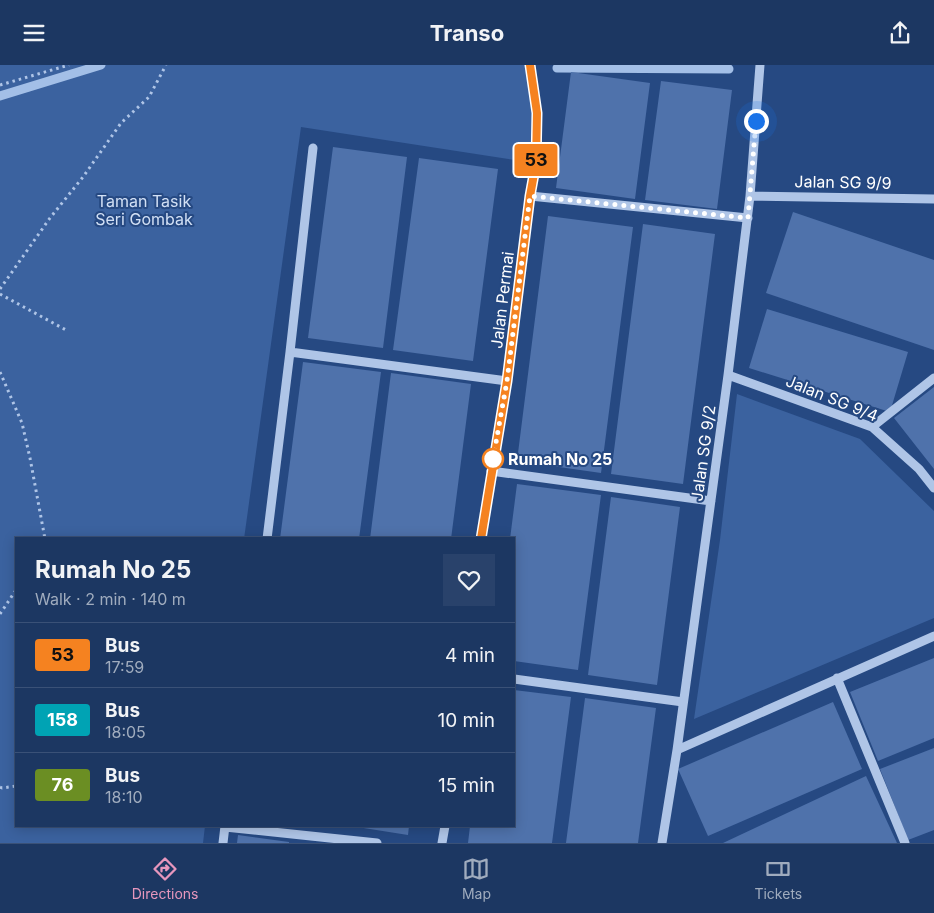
<!DOCTYPE html>
<html lang="en">
<head>
<meta charset="utf-8">
<style>
  :root { --surface:#1c3762; --page:#29426b; --text:#f1f3f6; --muted:#a0acbe; --line:#3a5177; --accent:#e797bd }
  body { margin:0; font-family:Inter,sans-serif; background:var(--page); color:var(--text); height:100vh; display:flex; flex-direction:column; font-size:19px; white-space:nowrap }
  * { box-sizing:border-box; margin:0 }
  p { font-size:16px; color:var(--muted) }
  .icon { flex:none; width:28px; height:28px; fill:none; stroke:currentColor; stroke-width:2; stroke-linecap:round; stroke-linejoin:round }
  .map { position:relative; flex:1; overflow:hidden }
  .sheet { position:absolute; left:15px; top:472px; width:500px; height:290px; display:flex; flex-direction:column; background:var(--surface); border-radius:0px; box-shadow:0 2px 12px #0003,0 0 0 1px var(--line) }
  .sheet>* { flex:none }
  .badge { padding:0 10px; border-radius:4px; font-size:18px; line-height:32px }
  .you { position:absolute; width:25px; height:25px; margin:-12px; border:4px solid #fff; border-radius:50%; background:#1a73e8; box-shadow:0 0 0 8px #1a73e833 }
  .map>.badge { position:absolute; translate:-50% -50%; box-shadow:0 0 0 2px #fff }
  .round { display:grid; place-items:center; flex:none; width:52px; height:52px; border-radius:0px; background:var(--page) }
  .head { display:flex; align-items:center; justify-content:space-between; height:85px; padding:0 20px }
  h1 { font-size:24px; font-weight:700; line-height:38px }
  ul { padding:0; list-style:none }
  li { display:flex; align-items:center; gap:15px; height:65px; padding:0 20px; border-top:1px solid var(--line) }
  li div { flex:1 }
  li b { display:block; font-size:19px }
  li em { font-style:normal }
  li .badge { min-width:55px; font-weight:700; text-align:center }
  header { display:flex; justify-content:space-between; align-items:center; height:65px; padding:0 20px; background:var(--surface); font-size:22px; font-weight:700 }
  .dock { display:flex; justify-content:space-around; align-items:center; height:70px; border-top:1px solid var(--line); background:var(--surface); font-size:14px; color:var(--muted) }
  .dock a { display:grid; justify-items:center; gap:2px }
  .dock .on { color:var(--accent) }
  .map>svg:first-child { display:block }
</style>
</head>
<body>
<header><svg class="icon" aria-label="menu" viewBox="0 0 24 24"><path d="M4 6h16M4 12h16M4 18h16"/></svg>Transo<svg class="icon" aria-label="share" viewBox="0 0 24 24"><path d="M12 15V3M7 8l5-5 5 5M5 13v7h14v-7"/></svg></header>
<div class="map">
<svg width="934" height="778" viewBox="0 0 934 778">
  <rect width="100%" height="100%" fill="#264982"/>
  <path fill="#3b629f" d="M0,0h527l4,13 3,85 -233,-36 -57,412h-228v287h189l-2,17h-203z
    M737,329l123,45 74,72v107l-240,101 26,-179z"/>
  <g fill="none" stroke-linecap="round" stroke-linejoin="round">
    <path stroke="#a3bfe7" stroke-width="9" d="M557,3l172,1
      M0,31l101,-31"/>
  </g>
  <path fill="#4f72ab" d="M571,7l79,11 -15,116 -79,-11z
    M661,16l71,9 -15,119 -72,-9z
    M333,82l74,10 -24,191 -75,-10z
    M419,93l79,11 -25,192 -80,-11z
    M793,147l141,48v90l-168,-57z
    M548,151l85,11 -32,246 -84,-12z
    M643,159l72,10 -32,250 -72,-10z
    M767,244l141,43 -18,60 -141,-44z
    M303,297l78,10 -22,167h-79z
    M391,308l80,11 -20,155h-81z
    M934,322v82l-40,-51z
    M517,419l84,11 -23,175 -64,-9v-122h-4z
    M611,432l69,10 -23,178 -69,-10z
    M934,593v80l-56,23 -28,-69z
    M514,625l57,7 -19,146h-84l2,-17h44z
    M585,633l71,10 -18,135h-72z
    M833,637l29,67 -154,67 -30,-67z
    M934,683v82l-26,10 -28,-71z
    M866,711l31,67h-174z
    M351,761h58l-1,9z
    M238,770l51,7v1h-52z"/>
  <g fill="none" stroke-linecap="round" stroke-linejoin="round">
    <path stroke="#afc5e7" stroke-width="3" stroke-dasharray="2.5 4" stroke-linecap="butt" d="M0,20l69,-20
      M0,224l50,-71 33,-41 38,-54 28,-26 17,-32
      M0,229l66,36
      M0,307l22,51 8,35 15,81
      M0,549l16,-24
      M0,722l2,1 14,-2"/>
    <path stroke="#afc5e7" stroke-width="9" d="M530,131l218,22
      M750,131l184,3
      M290,287l217,29
      M728,310l144,52 47,42 15,19
      M872,362l62,-49
      M491,406l220,30
      M267,474l23,-187 23,-204
      M481,474l26,-158 23,-185 6,-33 1,-50 -7,-48
      M837,613l68,165
      M514,614l169,23
      M677,685l257,-114
      M225,762l152,16
      M223,778l2,-17
      M442,778l3,-17
      M662,778l15,-93 51,-375 22,-179 10,-131"/>
  </g>
  <g fill="none" stroke-linecap="round" stroke-linejoin="round">
    <g stroke="#fff" stroke-width="11">
      <path id="line" d="M481,474l26,-158 23,-185 6,-33 1,-50 -7,-48"/>
    </g>
    <use href="#line" stroke="#f58220" stroke-width="8"/>
    <path stroke="#fff" stroke-width="5" stroke-dasharray="0 9" d="M493,394l14,-78 23,-185 218,22 8,-97"/>
  </g>
  <circle fill="#fff" stroke="#f58220" stroke-width="2.5" cx="493" cy="394" r="10"/>
  <g text-anchor="middle" dominant-baseline="central" stroke-width="4" stroke-linejoin="round" paint-order="stroke">
    <g font-size="16" fill="#fff" stroke="#264982">
      <text transform="translate(843 117) rotate(1)">Jalan SG 9/9</text>
      <text transform="translate(502 235) rotate(-83)">Jalan Permai</text>
      <text transform="translate(832 333) rotate(22)">Jalan SG 9/4</text>
      <text transform="translate(703 388) rotate(-82)">Jalan SG 9/2</text>
    </g>
    <g font-size="16" fill="#d2e0f5" stroke="#264982">
      <text x="144" y="136">Taman Tasik<tspan x="144" dy="18">Seri Gombak</tspan></text>
    </g>
    <g font-size="16" font-weight="bold" fill="#fff" stroke="#264982" text-anchor="start">
      <text x="508" y="394">Rumah No 25</text>
    </g>
  </g>
</svg>
<div class="you" style="left:756px;top:56px"></div>
<b class="badge" style="left:536px;top:95px;background:#f58220;color:#111">53</b>
<section class="sheet">
<div class="head"><div><h1>Rumah No 25</h1><p>Walk · 2 min · 140 m</p></div><a class="round"><svg class="icon" aria-label="heart" viewBox="0 0 24 24"><path d="M12 20l-8-8c-3-5 5-10 8-4 3-6 11-1 8 4z"/></svg></a></div>
<ul>
<li><span class="badge" style="background:#f58220;color:#111">53</span><div><b>Bus</b><p>17:59</p></div><em>4 min</em></li>
<li><span class="badge" style="background:#00a3b4;color:#fff">158</span><div><b>Bus</b><p>18:05</p></div><em>10 min</em></li>
<li><span class="badge" style="background:#6b8e23;color:#fff">76</span><div><b>Bus</b><p>18:10</p></div><em>15 min</em></li>
</ul>
</section>
</div>
<nav class="dock">
<a class="on"><svg class="icon" aria-label="directions" viewBox="0 0 24 24"><path d="M12 3l9 9-9 9-9-9zM9 14v-3h6M13 9l2 2-2 2"/></svg>Directions</a>
<a><svg class="icon" aria-label="map" viewBox="0 0 24 24"><path d="M3 6l6-2 6 2 6-2v14l-6 2-6-2-6 2zM9 4v14M15 6v14"/></svg>Map</a>
<a><svg class="icon" aria-label="tickets" viewBox="0 0 24 24"><path d="M3 7h18v10H3zM15 7v10"/></svg>Tickets</a>
</nav>
</body>
</html>
